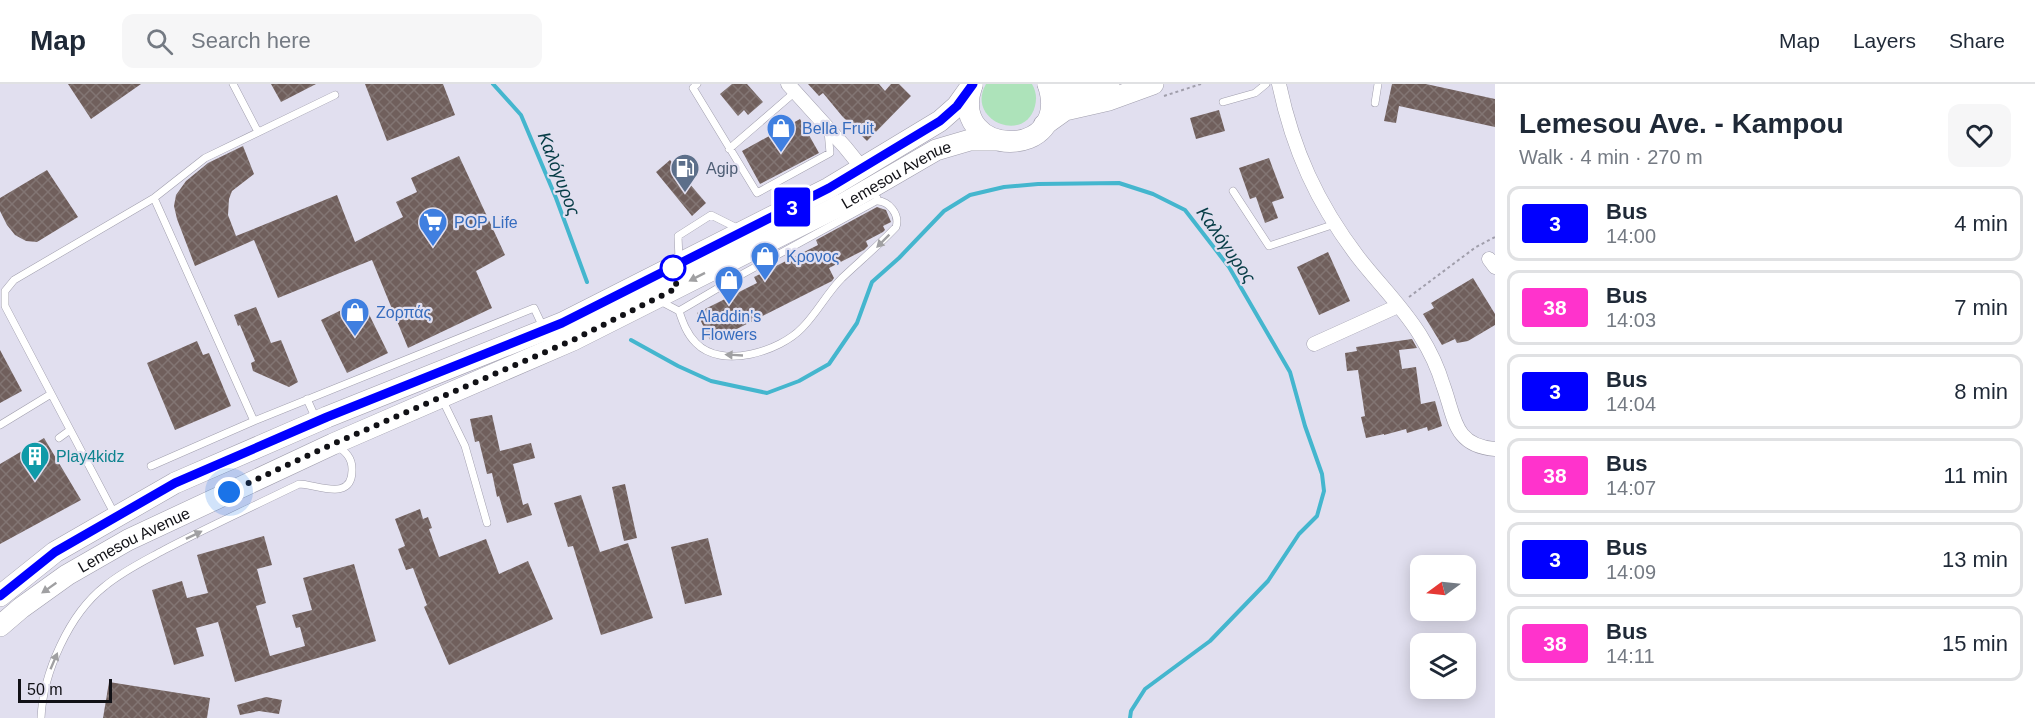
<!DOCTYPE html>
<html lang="en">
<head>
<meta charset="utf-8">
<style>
  :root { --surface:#fff; --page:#f6f6f7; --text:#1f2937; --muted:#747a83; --line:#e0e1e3 }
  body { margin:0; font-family:Helvetica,sans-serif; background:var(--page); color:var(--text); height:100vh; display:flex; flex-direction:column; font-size:22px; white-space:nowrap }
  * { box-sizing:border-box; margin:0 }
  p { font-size:20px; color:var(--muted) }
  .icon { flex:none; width:33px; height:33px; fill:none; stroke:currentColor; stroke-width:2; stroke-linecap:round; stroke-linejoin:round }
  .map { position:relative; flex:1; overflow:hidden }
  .details { display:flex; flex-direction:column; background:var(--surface); width:540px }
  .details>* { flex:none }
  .badge { padding:0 12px; border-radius:4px; font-size:21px; line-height:39px }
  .needle { width:39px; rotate:255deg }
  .controls { position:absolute; left:1410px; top:471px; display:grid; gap:12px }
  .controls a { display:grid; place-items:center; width:66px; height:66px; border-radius:12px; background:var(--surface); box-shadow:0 3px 15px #0003; font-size:30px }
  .scale { position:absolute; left:18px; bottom:15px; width:94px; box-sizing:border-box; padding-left:6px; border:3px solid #111116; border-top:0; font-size:16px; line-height:21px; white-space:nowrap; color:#111116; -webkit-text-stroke:4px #e1dfef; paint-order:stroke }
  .you { position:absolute; width:30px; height:30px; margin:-15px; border:4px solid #fff; border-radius:50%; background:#1a73e8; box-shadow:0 0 0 9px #1a73e833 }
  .map>.badge { position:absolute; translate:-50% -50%; box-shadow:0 0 0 3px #fff }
  .round { display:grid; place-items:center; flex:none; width:63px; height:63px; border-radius:12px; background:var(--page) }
  .head { display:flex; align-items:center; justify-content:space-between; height:102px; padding:0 24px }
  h1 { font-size:28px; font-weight:700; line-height:45px }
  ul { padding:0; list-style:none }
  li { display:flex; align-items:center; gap:18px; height:75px; margin:0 12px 9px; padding:0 12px; border:3px solid var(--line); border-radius:12px }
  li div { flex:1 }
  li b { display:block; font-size:22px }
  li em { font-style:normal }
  li .badge { min-width:66px; font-weight:700; text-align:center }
  header { display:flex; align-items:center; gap:36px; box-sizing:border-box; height:84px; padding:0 30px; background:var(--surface); border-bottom:2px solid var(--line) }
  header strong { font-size:28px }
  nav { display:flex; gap:33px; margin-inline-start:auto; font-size:21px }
  .search { width:420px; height:54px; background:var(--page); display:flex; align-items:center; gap:15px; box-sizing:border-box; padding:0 21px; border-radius:12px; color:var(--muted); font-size:22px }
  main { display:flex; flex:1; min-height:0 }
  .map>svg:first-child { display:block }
</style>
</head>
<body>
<header>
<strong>Map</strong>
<div class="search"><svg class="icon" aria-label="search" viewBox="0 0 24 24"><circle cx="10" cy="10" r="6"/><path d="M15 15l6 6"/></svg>Search here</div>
<nav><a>Map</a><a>Layers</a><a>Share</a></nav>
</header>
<main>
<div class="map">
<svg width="1495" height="634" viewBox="0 0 1495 634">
  <defs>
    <pattern id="building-cross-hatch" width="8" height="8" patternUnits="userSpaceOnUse" patternTransform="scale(1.5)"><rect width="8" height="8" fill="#705f5c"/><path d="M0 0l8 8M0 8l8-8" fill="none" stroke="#827573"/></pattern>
  </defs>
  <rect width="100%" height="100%" fill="#e1dfef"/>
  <path fill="#ade3ba" d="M986,0h46c4,7 5,14 3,22 -10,39 -70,14 -49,-22z"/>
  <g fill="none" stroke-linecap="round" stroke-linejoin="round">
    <path stroke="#44b6ce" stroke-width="4" d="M493,0l28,31 35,83 31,84
      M631,256l47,26 33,15 56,12 32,-12 30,-17 28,-41 15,-41 27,-24 45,-47 26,-16 34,-8 34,-3 81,-1 34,11 32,16 44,57 61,105 15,54 17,48 2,17 -7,25 -18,18 -31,47 -58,60 -65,48 -14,22 -1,7"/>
  </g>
  <path fill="url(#building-cross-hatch)" d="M68,0h73l-50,35z
    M271,0h45l-35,18z
    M365,0h78l12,31 -68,26z
    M732,0h15l16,18 -15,13 -4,-5 -6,6 -18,-22z
    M808,0h71l6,7 6,-7h8l12,12 -44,45 -25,-25 -19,-23 -4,3z
    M1392,0h34l69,15v28l-96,-21 -3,17 -12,-2z
    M1219,26l6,21 -29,8 -6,-21z
    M800,35l19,34 -59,31 -18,-33z
    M243,62l11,28 -22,17 -3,8 -1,16 8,21 101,-41 18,47 48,-25 -7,-15 21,-10 -6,-14 48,-22 46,99 -29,16 16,37 -84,40 -36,-88 -94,38 -24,-58 -59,26 -18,-47 -3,-13 2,-11 10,-14 22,-18z
    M1269,74l15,40 -12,4 6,16 -13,5 -9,-26 -6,2 -11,-31z
    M670,76l10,12 9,-7 9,10 -9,8 17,20 -14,13 -36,-44z
    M47,86l31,47 -41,25 -11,-1 -11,-6 -8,-10 -7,-14v-13z
    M877,123l9,3 5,12 -8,4 2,4 -2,2 -17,9 2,5 -4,4 -35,18 5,10 -2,3 -121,61 -14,-29 60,-30 -3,-6 64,-32 -2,-5z
    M1328,168l22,49 -31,14 -22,-48z
    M1473,194l22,36v11l-27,16 -11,2 -2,-4 -13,6 -19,-31 11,-6 -3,-5z
    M362,216l26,53 -41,20 -26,-53z
    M256,223l15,36 10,-3 17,42 -9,5 -36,-16 -2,-8 4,-2 -15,-36 -2,1 -4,-11z
    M1412,255l5,9 -18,2 3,19 14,-2 5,37 14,-3 7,25 -14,5 -1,-4 -20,6 -1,-4 -22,6v-1l-18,4 -5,-21 4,-1 -7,-46 -11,1 -2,-18 12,-2 -1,-4z
    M197,257l6,14 6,-2 22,53 -56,24 -28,-67z
    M0,266l22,41 -22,12z
    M492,331l8,36 31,-8 4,15 -22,6 10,41 5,-2 4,12 -25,8 -8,-27 -2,1 -5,-24 -5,1 -8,-33 -4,1 -5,-23z
    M44,354l37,62 -81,44v-80z
    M625,400l12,54 -13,3 -12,-54z
    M581,411l19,57 28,-9 25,75 -52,17 -28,-89 -5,1 -14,-44z
    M420,425l3,10 5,-2 4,11 -3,1 10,28 47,-18 13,35 29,-13 25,58 -104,46 -25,-58 3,-2 -14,-37 -7,2 -8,-21 7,-3 -10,-27z
    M264,452l8,29 -15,4 9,34 -10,3 14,50 35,-10 -5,-19 -4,1 -4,-13 20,-5 -9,-32 51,-14 22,77 -141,41 -17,-60 -22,6 8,28 -30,9 -22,-75 30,-9 5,17 21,-5 -11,-38z
    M708,454l14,57 -37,9 -14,-57z
    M109,598l101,16 -3,20h-104z
    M266,613l16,3 -3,14 -20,-3 -19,4 -3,-10z"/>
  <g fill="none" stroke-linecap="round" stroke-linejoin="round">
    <g stroke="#a09ead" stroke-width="8">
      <path id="lane" d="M233,0l25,48
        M697,0l-4,4 64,105 73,-40 -2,-22
        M1223,18l32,-9 11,-9
        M1375,19l3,-19
        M729,65l66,-57
        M1233,107l36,55 66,-22
        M154,114l100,223
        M679,175l-1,-23 33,-21 28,14
        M660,217l19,10 58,-34 139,-76 1,-3
        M679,227c4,12 8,23 17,32 26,27 84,8 106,-15 15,-15 25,-35 40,-50 18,-17 37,-33 54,-51 4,-12 -7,-27 -20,-26
        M307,315l9,20
        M442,315l23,47 22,77
        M0,341l51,-31
        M59,354l11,-8
        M151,382l103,-45 280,-113 9,19
        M115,431l-110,-209v-15l9,-11 140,-82 51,-40 130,-63
        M41,634c2,-45 28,-104 64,-132 18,-15 39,-25 59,-36 44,-23 90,-44 135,-66 17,0 54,19 53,-15 0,-11 -6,-17 -15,-23"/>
    </g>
    <g stroke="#a09ead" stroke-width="15">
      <path id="street" d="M788,0l57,63 17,21
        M1279,0c14,66 38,119 79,173 20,26 45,50 62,78 10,16 18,33 23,50 12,32 10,61 52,64
        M1489,175l6,8
        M1314,260l84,-38"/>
    </g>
    <g stroke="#a09ead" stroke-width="22">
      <g id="primary">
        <path d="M1048,0c19,13 41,6 61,0"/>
        <path d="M972,1c-26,74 102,77 76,-1"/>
        <path d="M1044,41l21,-15 44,-10 44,-16"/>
        <path d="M0,512l55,-44 120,-69 152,-66 235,-94 267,-135 111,-67 17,-15 15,-21"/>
        <path id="s1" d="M0,542l21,-18 46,-33 61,-35 205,-96 240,-104 270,-136 93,-54 34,-10h25"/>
      </g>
    </g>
    <path stroke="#a09eab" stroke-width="2" stroke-dasharray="3 3" stroke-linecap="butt" d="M1164,12l37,-12
      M1409,213l67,-50 19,-10"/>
    <use href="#lane" stroke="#fff" stroke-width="7"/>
    <use href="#street" stroke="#fff" stroke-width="14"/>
    <use href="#primary" stroke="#fff" stroke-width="21"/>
  </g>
  <defs><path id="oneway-solid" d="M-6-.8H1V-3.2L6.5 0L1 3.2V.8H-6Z" transform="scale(1.5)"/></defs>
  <g fill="#a0a0a2">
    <use href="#oneway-solid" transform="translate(883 157) rotate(135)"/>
    <use href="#oneway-solid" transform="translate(697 193) rotate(153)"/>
    <use href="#oneway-solid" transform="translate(734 271) rotate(-177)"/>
    <use href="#oneway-solid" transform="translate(194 451) rotate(-26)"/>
    <use href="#oneway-solid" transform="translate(49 504) rotate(145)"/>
    <use href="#oneway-solid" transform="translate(54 577) rotate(-67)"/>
  </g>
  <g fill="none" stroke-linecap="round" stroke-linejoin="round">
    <g stroke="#fff" stroke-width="14">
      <path id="line" d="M0,512l55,-44 120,-69 152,-66 235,-94 267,-135 111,-67 17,-15 16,-22"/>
    </g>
    <use href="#line" stroke="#0100ff" stroke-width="9"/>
    <path stroke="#111116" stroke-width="6" stroke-dasharray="0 10.8" d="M229,408l104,-48 240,-104 104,-52 -4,-20"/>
  </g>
  <defs>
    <g id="shop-pin" transform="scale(1.5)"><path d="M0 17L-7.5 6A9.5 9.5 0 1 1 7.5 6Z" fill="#3f7fe0" stroke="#e1dfef"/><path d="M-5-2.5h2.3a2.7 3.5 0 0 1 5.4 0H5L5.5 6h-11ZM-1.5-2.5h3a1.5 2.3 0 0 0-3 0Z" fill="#fff"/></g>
    <g id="fuel-pin" transform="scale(1.5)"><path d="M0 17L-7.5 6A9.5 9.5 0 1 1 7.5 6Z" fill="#5c6f8a" stroke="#e1dfef"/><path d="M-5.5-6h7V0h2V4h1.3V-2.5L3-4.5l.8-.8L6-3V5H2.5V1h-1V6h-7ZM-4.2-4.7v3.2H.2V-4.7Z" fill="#fff"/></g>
    <g id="supermarket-pin" transform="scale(1.5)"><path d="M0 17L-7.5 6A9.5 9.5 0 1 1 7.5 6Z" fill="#3f7fe0" stroke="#e1dfef"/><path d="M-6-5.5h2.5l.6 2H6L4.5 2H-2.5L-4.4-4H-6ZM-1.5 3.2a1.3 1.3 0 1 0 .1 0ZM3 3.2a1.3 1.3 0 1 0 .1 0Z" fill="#fff"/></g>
    <g id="building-pin" transform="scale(1.5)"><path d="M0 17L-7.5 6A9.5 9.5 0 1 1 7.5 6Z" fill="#0f9aa8" stroke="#e1dfef"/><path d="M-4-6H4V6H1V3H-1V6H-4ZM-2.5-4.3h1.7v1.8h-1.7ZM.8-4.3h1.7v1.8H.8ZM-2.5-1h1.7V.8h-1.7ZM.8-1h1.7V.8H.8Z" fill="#fff"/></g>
  </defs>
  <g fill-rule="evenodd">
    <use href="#shop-pin" x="781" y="44"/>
    <use href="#fuel-pin" x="685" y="84"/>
    <use href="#supermarket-pin" x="433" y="138"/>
    <use href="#shop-pin" x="765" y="172"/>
    <use href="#shop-pin" x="729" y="196"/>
    <use href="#shop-pin" x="355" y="228"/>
    <use href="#building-pin" x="35" y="372"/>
  </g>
  <circle fill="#fff" stroke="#0100ff" stroke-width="3" cx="673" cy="184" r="12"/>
  <g text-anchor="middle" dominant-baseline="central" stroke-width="4.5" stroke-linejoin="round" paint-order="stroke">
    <g font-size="16" fill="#366cbe" stroke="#e1dfef" text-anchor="start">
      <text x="802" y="44">Bella Fruit</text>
      <text x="454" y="138">POP Life</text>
      <text x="786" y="172">Κρονος</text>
      <text x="376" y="228">Ζορπάς</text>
      <text x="729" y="232" text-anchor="middle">Aladdin's<tspan x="729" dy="18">Flowers</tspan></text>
    </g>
    <g font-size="16" fill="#4e5e75" stroke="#e1dfef" text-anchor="start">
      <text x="706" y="84">Agip</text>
    </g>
    <g font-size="16" fill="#111116" stroke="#e1dfef">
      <text stroke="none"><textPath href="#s1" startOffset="1006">Lemesou Avenue</textPath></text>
      <text stroke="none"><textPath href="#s1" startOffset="160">Lemesou Avenue</textPath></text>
    </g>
    <g font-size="16" fill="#0d838f" stroke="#e1dfef" text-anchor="start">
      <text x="56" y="372">Play4kidz</text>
    </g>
    <g font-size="18" font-style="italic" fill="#063c46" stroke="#e1dfef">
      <text transform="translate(559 90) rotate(69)">Καλόγυρος</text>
      <text transform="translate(1226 161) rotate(55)">Καλόγυρος</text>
    </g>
  </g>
</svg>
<div class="controls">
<a><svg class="needle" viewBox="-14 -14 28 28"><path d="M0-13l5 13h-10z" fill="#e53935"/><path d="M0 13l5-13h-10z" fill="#747a83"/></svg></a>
<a><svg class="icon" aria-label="layers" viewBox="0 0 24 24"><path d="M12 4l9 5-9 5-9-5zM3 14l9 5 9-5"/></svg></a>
</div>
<div class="scale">50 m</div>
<div class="you" style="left:229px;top:408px"></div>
<b class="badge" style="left:792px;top:123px;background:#0100ff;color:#fff">3</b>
</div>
<section class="details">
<div class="head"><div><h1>Lemesou Ave. - Kampou</h1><p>Walk · 4 min · 270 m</p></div><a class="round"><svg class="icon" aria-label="heart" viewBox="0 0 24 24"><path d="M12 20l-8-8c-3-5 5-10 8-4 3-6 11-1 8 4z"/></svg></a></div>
<ul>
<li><span class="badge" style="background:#0100ff;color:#fff">3</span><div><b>Bus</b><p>14:00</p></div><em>4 min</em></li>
<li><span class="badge" style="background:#f3c;color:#fff">38</span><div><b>Bus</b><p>14:03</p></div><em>7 min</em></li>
<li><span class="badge" style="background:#0100ff;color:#fff">3</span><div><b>Bus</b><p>14:04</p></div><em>8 min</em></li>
<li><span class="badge" style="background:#f3c;color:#fff">38</span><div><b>Bus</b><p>14:07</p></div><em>11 min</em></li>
<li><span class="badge" style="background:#0100ff;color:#fff">3</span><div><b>Bus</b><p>14:09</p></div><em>13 min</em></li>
<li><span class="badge" style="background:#f3c;color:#fff">38</span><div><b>Bus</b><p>14:11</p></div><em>15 min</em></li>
</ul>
</section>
</main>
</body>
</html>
